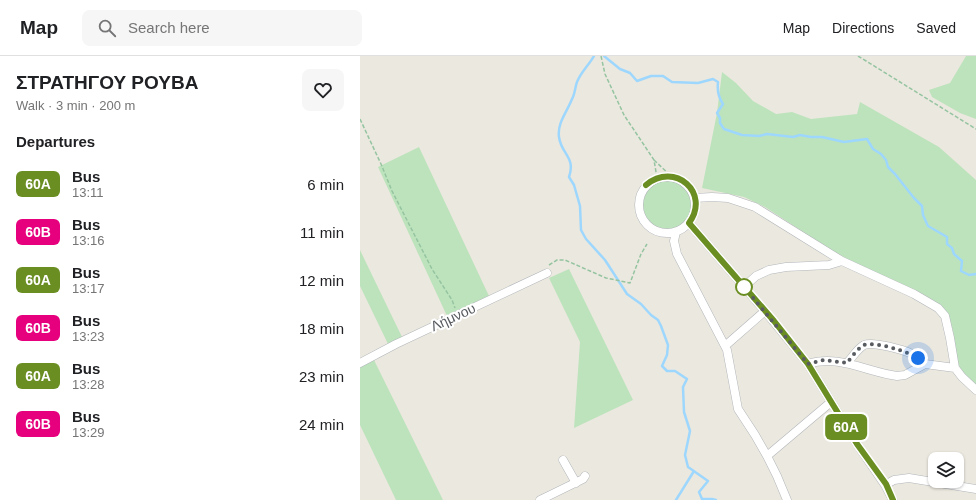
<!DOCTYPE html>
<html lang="en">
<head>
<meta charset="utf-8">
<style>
  :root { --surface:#fff; --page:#f6f6f6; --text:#202124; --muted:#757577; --line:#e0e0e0 }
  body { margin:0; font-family:Arial,sans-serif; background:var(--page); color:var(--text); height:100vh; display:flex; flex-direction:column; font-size:15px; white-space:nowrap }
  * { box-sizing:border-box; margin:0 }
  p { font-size:13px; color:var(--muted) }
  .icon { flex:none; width:22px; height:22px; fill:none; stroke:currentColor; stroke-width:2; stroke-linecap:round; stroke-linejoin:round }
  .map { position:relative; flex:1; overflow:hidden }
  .panel { display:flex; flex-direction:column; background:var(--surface); width:360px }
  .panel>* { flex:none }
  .badge { padding:0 8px; border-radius:6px; font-size:14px; line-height:26px }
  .controls { position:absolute; left:568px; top:396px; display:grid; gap:8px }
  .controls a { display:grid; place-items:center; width:36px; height:36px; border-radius:8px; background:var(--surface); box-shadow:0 1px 3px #0004; font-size:20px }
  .you { position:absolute; width:20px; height:20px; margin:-10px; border:3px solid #fff; border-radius:50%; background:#1a73e8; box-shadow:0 0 0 6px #1a73e833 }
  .map>.badge { position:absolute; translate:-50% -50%; box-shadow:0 0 0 2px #fff }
  h2 { padding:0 16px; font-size:15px; line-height:36px }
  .round { display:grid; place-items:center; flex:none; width:42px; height:42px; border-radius:8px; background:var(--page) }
  .summary { display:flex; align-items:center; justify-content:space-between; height:68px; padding:0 16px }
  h1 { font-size:19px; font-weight:800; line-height:30px }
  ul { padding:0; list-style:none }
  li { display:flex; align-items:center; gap:12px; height:48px; padding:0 16px }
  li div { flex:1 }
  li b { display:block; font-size:15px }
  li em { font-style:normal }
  li .badge { min-width:44px; font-weight:700; text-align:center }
  header { display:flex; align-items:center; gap:24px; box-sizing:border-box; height:56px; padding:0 20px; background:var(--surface); border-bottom:1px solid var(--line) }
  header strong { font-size:19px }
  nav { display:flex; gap:22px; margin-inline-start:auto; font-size:14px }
  .search { width:280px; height:36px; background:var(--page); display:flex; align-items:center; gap:10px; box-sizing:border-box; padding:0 14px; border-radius:8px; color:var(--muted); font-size:15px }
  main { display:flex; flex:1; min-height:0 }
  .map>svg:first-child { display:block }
</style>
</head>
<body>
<header>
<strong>Map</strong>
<div class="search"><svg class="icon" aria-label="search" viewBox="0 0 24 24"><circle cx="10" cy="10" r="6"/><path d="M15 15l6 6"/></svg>Search here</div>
<nav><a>Map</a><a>Directions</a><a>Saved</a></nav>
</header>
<main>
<section class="panel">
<div class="summary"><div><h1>ΣΤΡΑΤΗΓΟΥ ΡΟΥΒΑ</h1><p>Walk · 3 min · 200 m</p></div><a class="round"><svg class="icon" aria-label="heart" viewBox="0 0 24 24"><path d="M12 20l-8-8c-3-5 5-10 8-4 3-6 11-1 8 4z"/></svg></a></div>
<h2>Departures</h2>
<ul>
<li><span class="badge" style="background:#6b8e23;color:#fff">60Α</span><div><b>Bus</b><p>13:11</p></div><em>6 min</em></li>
<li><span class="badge" style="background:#e6007e;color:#fff">60Β</span><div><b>Bus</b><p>13:16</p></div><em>11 min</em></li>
<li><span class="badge" style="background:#6b8e23;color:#fff">60Α</span><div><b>Bus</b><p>13:17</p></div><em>12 min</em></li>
<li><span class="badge" style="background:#e6007e;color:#fff">60Β</span><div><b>Bus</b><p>13:23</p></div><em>18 min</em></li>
<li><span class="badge" style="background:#6b8e23;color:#fff">60Α</span><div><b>Bus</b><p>13:28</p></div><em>23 min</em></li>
<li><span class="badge" style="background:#e6007e;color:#fff">60Β</span><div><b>Bus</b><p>13:29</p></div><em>24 min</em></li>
</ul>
</section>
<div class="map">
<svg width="616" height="444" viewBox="0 0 616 444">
  <rect width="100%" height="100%" fill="#ebe8df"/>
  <path fill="#bde3bc" d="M606,0h10v63l-16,-6 -28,-16 -3,-7 21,-7z
    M362,16l14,11 17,18 23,13 16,-2 19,7 46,-5 3,-12 79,45 37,33v208l-13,-15 -6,-11 -4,-31 -3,-10 -6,-10 -113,-61 -66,-43 -21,-10 -42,-9 15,-75z
    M59,91l70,149 -42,20 -69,-149z
    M282 148a25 25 0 1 1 50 0a25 25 0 1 1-50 0Z
    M0,194l42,87 -14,7 -28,-58z
    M209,213l64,131 -59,28 6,-86 -31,-64z
    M14,304l69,140h-47l-36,-75v-58z"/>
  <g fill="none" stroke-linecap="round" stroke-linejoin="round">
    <path stroke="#9ed7fd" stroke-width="2.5" d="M234,0c-5,9 -13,16 -17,26 -2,5 -2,12 -5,17 -5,13 -15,24 -13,38 2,17 17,20 10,40l5,8 6,21 1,24 5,9 19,21 22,34 14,10 10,11 7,5 3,6 7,19 -1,10 -5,11 5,5h8l12,8 -4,8 1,25 6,19 -5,24 3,12 20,14 -9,11 3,7h10l4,1
      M244,0l16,13 10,4 7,8 14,-5h12l9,6 26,1 15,-4 5,3c-1,9 0,15 5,22l-6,9 3,5v5l4,6 18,6 17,1 8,-2 26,3 7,-2 11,2h11l22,5 23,-3 6,10 8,5 5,6 2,7 7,7 19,24 8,8 1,9 5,11 19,11v7l5,4 2,6 8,7 -1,10 8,4 7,-1
      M316,444l18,-29"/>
    <g stroke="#b2b6ba" stroke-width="9">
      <path id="minor" d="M279 149a28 28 0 1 1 56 0a28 28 0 1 1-56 0Z
        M335,142l17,-1 16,1 27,9 87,54 72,33 24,14 7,8 5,22 5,30 7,9 14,13
        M329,167l76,88 43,53 49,80 28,41 8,15
        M316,176l-2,9 3,13 50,96 11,59 17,26 12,21 10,20 10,24
        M384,231l12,-11 13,-6 17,-3 43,-2 13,-4
        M365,290l40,-35
        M0,307l36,-19 151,-71
        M487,307c5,-5 10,-14 17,-18 9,-4 40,5 48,9 5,3 9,6 13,10
        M448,308c30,-10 59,8 89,12l8,-1 20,-11 30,4
        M407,400l64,-54
        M203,404l13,23
        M525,429l9,-5 15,-2 67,11
        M180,444l39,-19 4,-2 2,-3"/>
    </g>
    <path stroke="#95c4a0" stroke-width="1.5" stroke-dasharray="4 2" stroke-linecap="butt" d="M241,0l4,18 19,41 30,45 3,18
      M498,0l118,73
      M0,63l21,45 11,27 40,78 20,31 3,8
      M294,104l17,16
      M189,209l8,-5h8l41,18 24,5 11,-29 6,-10"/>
    <use href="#minor" stroke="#fff" stroke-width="8"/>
  </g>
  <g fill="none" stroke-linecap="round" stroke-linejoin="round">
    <g stroke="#fff" stroke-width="9">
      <path id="line" d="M286,129c29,-24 65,8 43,38l85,98 34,43 49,80 29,40 7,16"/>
    </g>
    <use href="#line" stroke="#6b8e23" stroke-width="6"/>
    <path stroke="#585c60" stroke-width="4" stroke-dasharray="0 7.2" d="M384,231l64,77 16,-4 23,3c5,-6 10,-14 17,-18 11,-4 45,7 54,13"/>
  </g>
  <circle fill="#fff" stroke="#6b8e23" stroke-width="2" cx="384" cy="231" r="8"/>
  <g text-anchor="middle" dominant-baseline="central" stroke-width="4" stroke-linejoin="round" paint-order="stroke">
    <g font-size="14" fill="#585c60" stroke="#fff">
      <text transform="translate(93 261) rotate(-25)">Λήμνου</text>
    </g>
  </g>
</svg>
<div class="controls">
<a><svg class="icon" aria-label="layers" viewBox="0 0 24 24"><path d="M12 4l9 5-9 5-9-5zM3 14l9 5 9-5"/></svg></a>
</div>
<div class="you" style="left:558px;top:302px"></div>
<b class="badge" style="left:486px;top:371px;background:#6b8e23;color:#fff">60Α</b>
</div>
</main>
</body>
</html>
